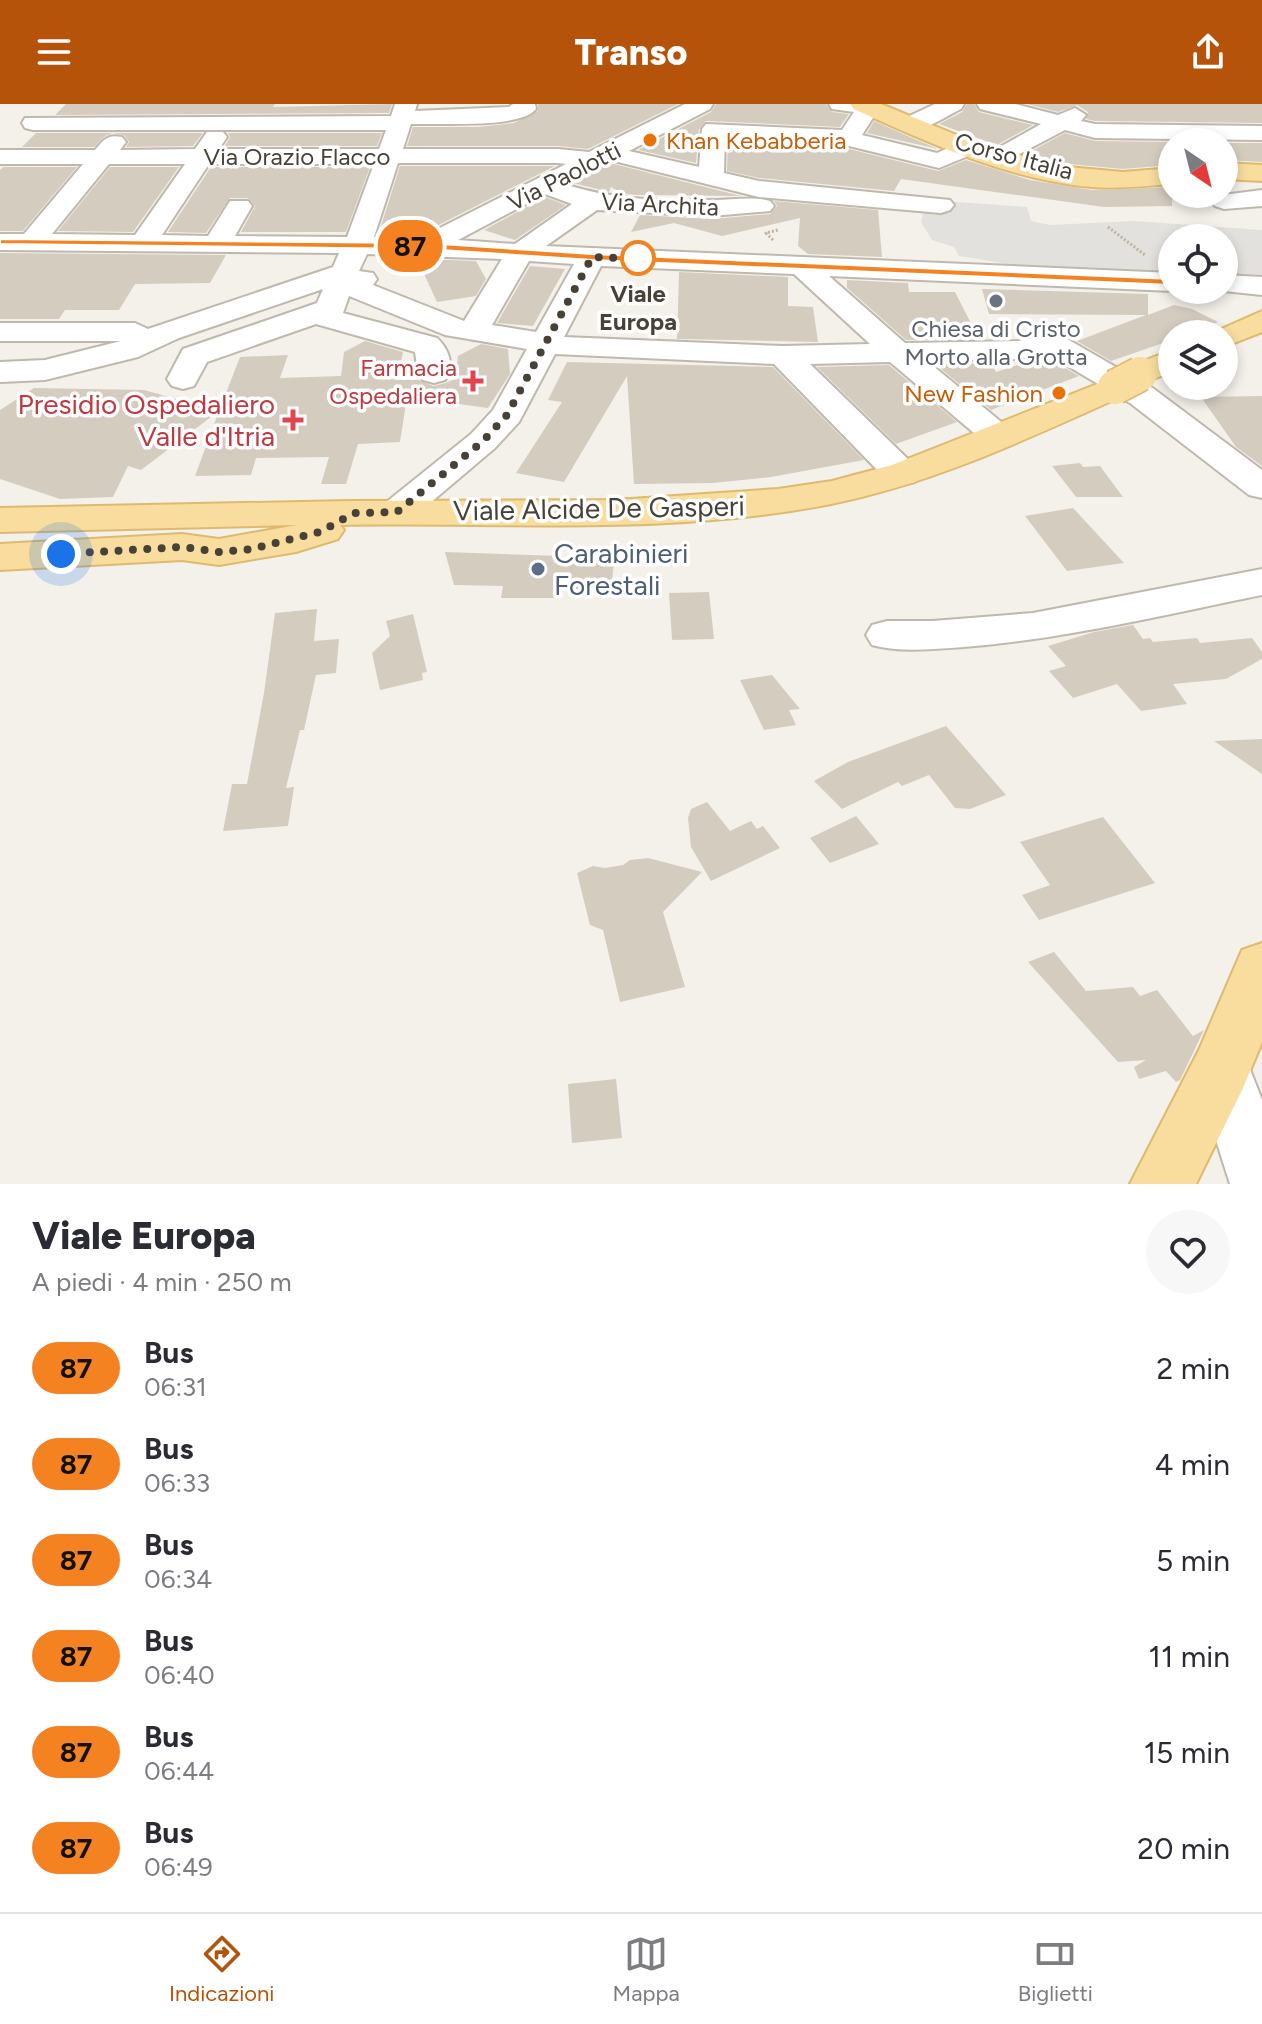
<!DOCTYPE html>
<html lang="it">
<head>
<meta charset="utf-8">
<style>
  :root { --surface:#fff; --page:#f7f7f7; --text:#2b2b33; --muted:#7c7c81; --line:#e1e1e2; --accent:#b45309 }
  body { margin:0; font-family:Figtree,sans-serif; background:var(--page); color:var(--text); height:100vh; display:flex; flex-direction:column; font-size:30px; white-space:nowrap }
  * { box-sizing:border-box; margin:0 }
  p { font-size:26px; color:var(--muted) }
  .icon { flex:none; width:44px; height:44px; fill:none; stroke:currentColor; stroke-width:2; stroke-linecap:round; stroke-linejoin:round }
  .map { position:relative; height:1080px; overflow:hidden }
  .drawer { display:flex; flex-direction:column; background:var(--surface); flex:1 }
  .drawer>* { flex:none }
  .badge { padding:0 16px; border-radius:26px; font-size:28px; line-height:52px }
  .needle { width:52px; rotate:145deg }
  .fabs { position:absolute; left:1158px; top:24px; display:grid; gap:16px }
  .fabs a { display:grid; place-items:center; width:80px; height:80px; border-radius:50%; background:var(--surface); box-shadow:0 4px 12px #0003; font-size:40px }
  .you { position:absolute; width:40px; height:40px; margin:-20px; border:6px solid #fff; border-radius:50%; background:#1a73e8; box-shadow:0 0 0 12px #1a73e833 }
  .map>.badge { position:absolute; translate:-50% -50%; box-shadow:0 0 0 4px #fff }
  .round { display:grid; place-items:center; flex:none; width:84px; height:84px; border-radius:42px; background:var(--page) }
  .overview { display:flex; align-items:center; justify-content:space-between; height:136px; padding:0 32px }
  h1 { font-size:38px; font-weight:800; line-height:60px }
  ul { padding:0; list-style:none }
  li { display:flex; align-items:center; gap:24px; height:96px; padding:0 32px }
  li div { flex:1 }
  li b { display:block; font-size:30px }
  li em { font-style:normal }
  li .badge { min-width:88px; font-weight:700; text-align:center }
  header { display:flex; justify-content:space-between; align-items:center; height:104px; padding:0 32px; background:var(--accent); color:#fff; font-size:36px; font-weight:800 }
  .tab-bar { display:flex; justify-content:space-around; align-items:center; height:112px; border-top:2px solid var(--line); background:var(--surface); font-size:22px; color:var(--muted) }
  .tab-bar a { display:grid; justify-items:center; gap:4px }
  .tab-bar .selected { color:var(--accent) }
  .map>svg:first-child { display:block }
</style>
</head>
<body>
<header><svg class="icon" aria-label="menu" viewBox="0 0 24 24"><path d="M4 6h16M4 12h16M4 18h16"/></svg>Transo<svg class="icon" aria-label="share" viewBox="0 0 24 24"><path d="M12 15V3M7 8l5-5 5 5M5 13v7h14v-7"/></svg></header>
<div class="map">
<svg width="1262" height="1080" viewBox="0 0 1262 1080">
  <rect width="100%" height="100%" fill="#f4f1ea"/>
  <path fill="#e3e1de" d="M927,96l100,7 4,14 19,4 84,-4 128,9v50l-38,-2v-40h-52v38l-121,-5 -92,-15 -5,-9 -22,-7 -11,-18z"/>
  <path fill="#d5ccc0" d="M66,0h209l-2,3 119,-3 -3,9 -334,2z
    M538,0h140l-90,45 -30,-3h-151l6,-19h65l36,-4 24,-12z
    M716,0h110l6,8 17,2 -9,13 -134,-6 -7,8 -3,34 -58,-13 73,-38z
    M967,0h7l5,8 54,13 -36,20 -58,-21 23,-12z
    M1027,0h235v19l-167,-2 -9,-2 2,-7 -11,-7 -19,7z
    M874,17l36,16 28,12 -71,-16z
    M36,29h167l-10,13 -67,1 3,-5 -5,-7 -11,-2 -8,3 -11,11h-72z
    M228,29h154l-5,13h-152l5,-9z
    M1065,29l30,8 83,1h-6v23l-49,4 -65,-6 -32,-9z
    M728,36l121,9 89,22 28,-11 64,20 62,10 80,-3v19l-68,1 -203,-28 -7,12 -135,-13 -32,-7z
    M1224,39h38v19l-38,-2z
    M610,59l131,33 -102,-1 -16,-1 -12,-7 -2,5 -36,-9z
    M400,62h155l-136,69 -40,-3z
    M3,63h74l-54,64h-23v-61z
    M110,63h69l-46,65 -75,-1z
    M211,63h159l-24,65h-105l14,-26 -7,-8h-18l-24,35 -38,-1z
    M545,93l21,8 -51,35 -31,-10z
    M774,97l104,9 4,47 -74,-3 -10,-8 2,-28 -78,18 -48,-13 -43,9 9,-17 72,4 58,-5 7,-8z
    M0,149l226,2 -16,28 -75,1 -16,26h-54l-6,9h-59z
    M424,155l52,2 10,18 -10,17 -39,6 -19,-41z
    M530,162l35,3 -32,57 -36,-3z
    M679,168l109,5v29l25,1 5,35 -141,-3z
    M847,176l61,3 1,9h46l24,47 -73,1 -59,-52z
    M982,185l166,5v21l26,-10 18,4 26,13 -30,12h-16v6l-61,21 -34,-20 69,-26 -157,-1z
    M365,237l38,11 -6,28h22l14,6 13,-3 9,-4 3,-23 23,-12 27,5 2,25 -22,34 -81,-11 -7,45 -42,2 -12,40h-25l8,-27 -73,1 -5,17 -56,1 24,-65 -78,59 -13,-4 -15,31 -53,2 -60,-20v-69l34,-22 110,2 75,21 21,-54 48,-2 -8,23 61,-2 3,-24z
    M1045,252l34,20 -88,34 -56,-46 56,-1 5,9z
    M567,258l206,5 91,93 -93,17 -58,6 -79,1 -7,-108 -63,106 -48,-9 46,-71 -14,-2z
    M889,261l68,57 -61,22 -79,-77z
    M1262,292v70l-26,-19 -35,-50z
    M1080,359l3,4 17,-1 23,31h-47l-24,-31z
    M1073,404l51,55 -57,8 -42,-55z
    M445,448l116,4v6h53l-3,28 -53,-1v9h-57l2,-12 -49,-1z
    M709,488l5,47 -42,1 -3,-47z
    M317,505l-3,32 25,-2 -3,34 -20,2 -12,55h-4l-14,58 8,-1 -6,39 -65,5 9,-47h15l17,-91 11,-80z
    M413,510l14,58 -5,1 1,7 -43,10 -8,-37 18,-17 -4,-15z
    M1133,521l10,14 7,-1 3,4 44,-4 3,5 52,-5 10,14v7l-36,20 -53,5 14,20 -46,7 -24,-27 -44,14 -24,-27 17,-5 -18,-20 46,-14z
    M772,571l28,34 -11,1 7,15 -32,5 -24,-50z
    M946,622l60,69 -36,14 -15,-1 -26,-33 -27,11 -4,-4 -56,27 -28,-28 34,-19z
    M1262,635v35l-48,-33z
    M707,698l23,29 21,-10 6,8 6,-3 17,22 -69,33 -20,-34 -3,-29 3,-9z
    M856,712l23,28 -49,19 -20,-25z
    M1103,713l52,66 -116,37 -17,-25 28,-10 -30,-43z
    M648,754l54,14 -39,40 22,75 -65,15 -17,-72 -13,-5 -13,-52 16,-7 12,2 18,-3 7,-5z
    M1054,848l32,39 47,-4 7,9 17,-6 36,46 11,-6 -24,50 -4,2 -10,-11 -27,8 -5,-12 12,-7 -28,2 -90,-100z
    M616,975l6,59 -50,5 -4,-59z"/>
  <g fill="none" stroke-linecap="round" stroke-linejoin="round">
    <g stroke="#bfb8ad" stroke-width="4">
      <path id="minor" d="M395,0h22l-2,7 94,-4 4,-3h22l1,5c-15,20 -99,14 -125,15l-8,25h155l31,3 96,-48h28l-3,5 -81,42 70,16 3,-38 4,-5 136,6 12,-18 -22,-3 -3,-5h49l2,3 -18,28 75,18 25,-11h16l4,5 -4,5 -39,16 -90,-22 -124,-9 -1,36 35,8 191,19 4,5 -4,5 -9,3 -182,-16 -149,-37 -45,24c46,16 100,17 149,16 18,0 38,-4 56,1l4,5 -4,5 -58,5 -115,-6 -51,36 626,27 2,17 -2,1 -343,-15 76,67 113,-2 33,-7 11,2 92,53 108,81v28l-13,-3 -119,-92 -84,-50 -28,6 -91,2 84,69 5,7 -5,7 -12,3 -12,-3 -97,-82 -80,2 105,102 5,8 -5,8 -13,3 -13,-3 -115,-118 -219,-10 -36,68 -24,26 -85,72 -13,3 -13,-3 -6,-8 6,-8 87,-70 22,-24 34,-61 -82,-14 -96,-39 -6,17 94,25c12,11 18,28 8,42l-11,3 -11,-3 -5,-7 -3,-21 -99,-28 -109,38 -13,24 -11,3 -11,-3 -5,-7 16,-30 134,-46 6,-14 -144,49 -41,19 -93,23 -45,2v-20l45,-2 76,-19h-121v-18h135l13,6 185,-62 6,-14 -339,-3v-16h24l59,-70h-83v-14h95c9,-11 13,-16 27,-13l4,5 -6,8 75,-1 12,-17h16l4,5 -8,12h160l7,-19h-353l-8,-2 -3,-5 3,-5 366,-2zM398,59h160l8,1 -146,74 -46,-1zM109,60h76l-50,71 -83,-1zM209,60h165l-27,73 -112,-1 17,-30 -4,-5h-18l-22,35 -46,-1zM545,90l27,10 -57,40 -57,-4zM367,150l135,5 -38,62 -91,-36 4,-6 -4,-6 -14,-2zM529,157l45,3 -38,68 -44,-7zM601,162l193,8 76,70 -87,2 -219,-9z
        M935,0h29l-3,5c-17,8 -39,25 -58,20l-3,-5 3,-5z
        M977,0h38l43,11 17,-7 11,7 -5,6 14,3 167,2v14l-167,-2 -30,-8 -65,34 -9,-2 -3,-5 3,-5 50,-28 -61,-15z
        M1262,86v16l-38,3 -9,-3 -4,-5 4,-5z
        M1224,171l38,2v18l-48,-5h10z
        M1262,465v26c-99,20 -197,44 -298,52 -30,2 -63,6 -92,-2l-6,-10 6,-10 15,-4h46l100,-8z
        M1222,937l20,8 20,51v84h-32l-37,-116 9,-19z"/>
    </g>
    <g stroke="#ddba6f" stroke-width="4">
      <path id="major" d="M850,0h31l83,34 93,28 66,6 49,-4v16c-27,2 -53,5 -80,3 -83,-7 -163,-44 -238,-78z
        M1224,59l38,2v16l-38,-2z
        M1262,207v21l-38,15v-13h-14z
        M1172,246v22l-32,12 -12,-3 -5,-7 5,-7z
        M1115,273l12,3 5,7 -5,7c-96,43 -192,89 -296,110 -161,32 -328,18 -491,21l4,5 -6,9 -42,13 -77,13 -37,-5 -182,10v-26l182,-10 37,5 78,-14 -297,7v-24l349,-7 267,-1 162,-11 54,-8 60,-16z
        M1262,839v99l-19,46 -47,96h-66l69,-134 43,-100z"/>
    </g>
    <path stroke="#c0b49f" stroke-width="3" stroke-dasharray="2 2" stroke-linecap="butt" d="M1108,123l37,28
      M773,136l-7,-7 12,-3"/>
    <use href="#minor" fill="#fff" fill-rule="evenodd"/>
    <use href="#major" fill="#f8dd9f" fill-rule="evenodd"/>
    <g stroke="#ddba6f" stroke-width="37" stroke-linecap="butt">
      <path id="major-bridge" d="M1115,283l25,-13"/>
    </g>
    <use href="#major-bridge" stroke="#f8dd9f" stroke-width="34"/>
  </g>
  <path fill="#f58220" stroke="#fff" stroke-width="2" d="M0,135l425,4 167,11 580,25 5,3 -5,3 -580,-25 -167,-11 -425,-5z"/>
  <g fill="none" stroke-linecap="round" stroke-linejoin="round">
    <path stroke="#474138" stroke-width="8" stroke-dasharray="0 14.4" d="M61,450l121,-7 37,5 33,-3 68,-17 34,-19 43,-1 86,-71 24,-26 85,-158 60,2 -14,-1"/>
  </g>
  <g fill="#e8710a" stroke="#fff" stroke-width="3">
    <circle cx="650" cy="36" r="8"/>
    <circle cx="1059" cy="289" r="8"/>
  </g>
  <circle fill="#fff" stroke="#f58220" stroke-width="4" cx="638" cy="154" r="16"/>
  <circle fill="#6b7280" stroke="#fff" stroke-width="3" cx="996" cy="197" r="8"/>
  <g fill="#e0444e" stroke="#fff" stroke-width="3">
    <path d="M469 265h8v8h8v8h-8v8h-8v-8h-8v-8h8z"/>
    <path d="M289 304h8v8h8v8h-8v8h-8v-8h-8v-8h8z"/>
  </g>
  <circle fill="#5c6f8a" stroke="#fff" stroke-width="3" cx="538" cy="465" r="8"/>
  <g text-anchor="middle" dominant-baseline="central" stroke-width="7" stroke-linejoin="round" paint-order="stroke">
    <g font-size="24" fill="#c56008" stroke="#fff" text-anchor="start">
      <text x="666" y="36">Khan Kebabberia</text>
      <text x="1043" y="289" text-anchor="end">New Fashion</text>
    </g>
    <g font-size="24" fill="#474138" stroke="#fff">
      <text x="297" y="52">Via Orazio Flacco</text>
      <text transform="translate(1014 52) rotate(15)">Corso Italia</text>
      <text transform="translate(564 72) rotate(-27)">Via Paolotti</text>
      <text transform="translate(660 100) rotate(3)">Via Archita</text>
    </g>
    <g font-size="24" font-weight="bold" fill="#474138" stroke="#fff">
      <text x="638" y="189">Viale<tspan x="638" dy="28">Europa</tspan></text>
    </g>
    <g font-size="24" fill="#5b616d" stroke="#fff">
      <text x="996" y="224">Chiesa di Cristo<tspan x="996" dy="28">Morto alla Grotta</tspan></text>
    </g>
    <g font-size="24" fill="#be3a42" stroke="#fff" text-anchor="end">
      <text x="457" y="263">Farmacia<tspan x="457" dy="28">Ospedaliera</tspan></text>
    </g>
    <g font-size="28" fill="#be3a42" stroke="#fff" text-anchor="end">
      <text x="275" y="300">Presidio Ospedaliero<tspan x="275" dy="32">Valle d'Itria</tspan></text>
    </g>
    <g font-size="28" fill="#474138" stroke="#fff">
      <text transform="translate(599 404) rotate(-1)">Viale Alcide De Gasperi</text>
    </g>
    <g font-size="28" fill="#4e5e75" stroke="#fff" text-anchor="start">
      <text x="554" y="449">Carabinieri<tspan x="554" dy="32">Forestali</tspan></text>
    </g>
  </g>
</svg>
<div class="fabs">
<a><svg class="needle" viewBox="-14 -14 28 28"><path d="M0-13l5 13h-10z" fill="#e53935"/><path d="M0 13l5-13h-10z" fill="#7c7c81"/></svg></a>
<a><svg class="icon" aria-label="locate" viewBox="0 0 24 24"><circle cx="12" cy="12" r="6"/><path d="M12 2v4M12 18v4M2 12h4M18 12h4"/></svg></a>
<a><svg class="icon" aria-label="layers" viewBox="0 0 24 24"><path d="M12 4l9 5-9 5-9-5zM3 14l9 5 9-5"/></svg></a>
</div>
<div class="you" style="left:61px;top:450px"></div>
<b class="badge" style="left:410px;top:142px;background:#f58220;color:#111">87</b>
</div>
<section class="drawer">
<div class="overview"><div><h1>Viale Europa</h1><p>A piedi · 4 min · 250 m</p></div><a class="round"><svg class="icon" aria-label="heart" viewBox="0 0 24 24"><path d="M12 20l-8-8c-3-5 5-10 8-4 3-6 11-1 8 4z"/></svg></a></div>
<ul>
<li><span class="badge" style="background:#f58220;color:#111">87</span><div><b>Bus</b><p>06:31</p></div><em>2 min</em></li>
<li><span class="badge" style="background:#f58220;color:#111">87</span><div><b>Bus</b><p>06:33</p></div><em>4 min</em></li>
<li><span class="badge" style="background:#f58220;color:#111">87</span><div><b>Bus</b><p>06:34</p></div><em>5 min</em></li>
<li><span class="badge" style="background:#f58220;color:#111">87</span><div><b>Bus</b><p>06:40</p></div><em>11 min</em></li>
<li><span class="badge" style="background:#f58220;color:#111">87</span><div><b>Bus</b><p>06:44</p></div><em>15 min</em></li>
<li><span class="badge" style="background:#f58220;color:#111">87</span><div><b>Bus</b><p>06:49</p></div><em>20 min</em></li>
</ul>
</section>
<nav class="tab-bar">
<a class="selected"><svg class="icon" aria-label="directions" viewBox="0 0 24 24"><path d="M12 3l9 9-9 9-9-9zM9 14v-3h6M13 9l2 2-2 2"/></svg>Indicazioni</a>
<a><svg class="icon" aria-label="map" viewBox="0 0 24 24"><path d="M3 6l6-2 6 2 6-2v14l-6 2-6-2-6 2zM9 4v14M15 6v14"/></svg>Mappa</a>
<a><svg class="icon" aria-label="tickets" viewBox="0 0 24 24"><path d="M3 7h18v10H3zM15 7v10"/></svg>Biglietti</a>
</nav>
</body>
</html>
